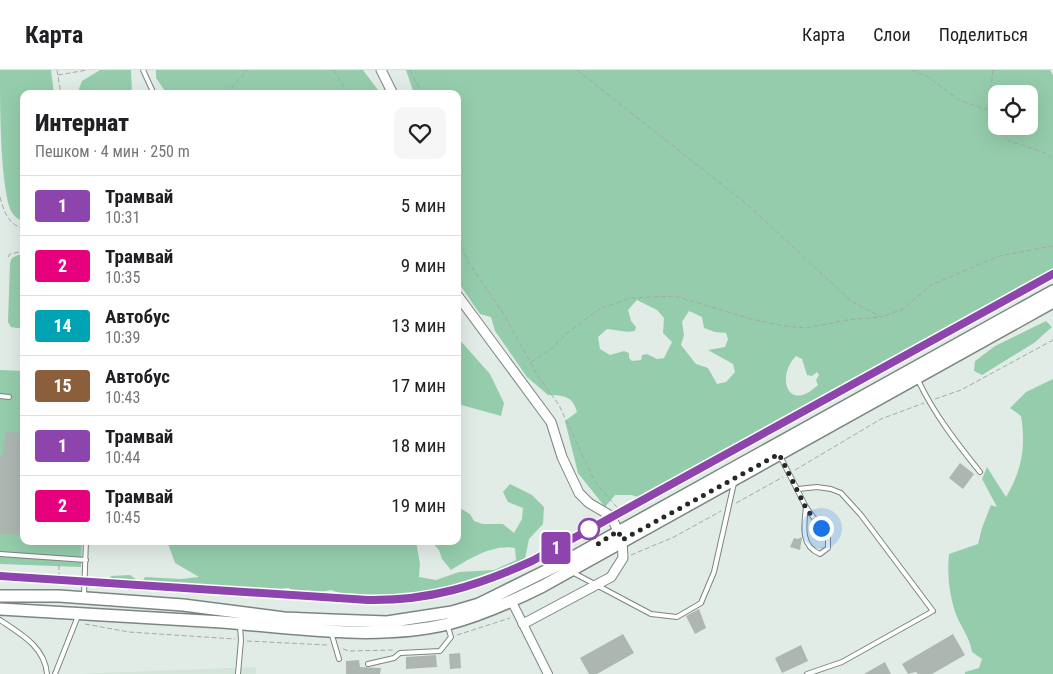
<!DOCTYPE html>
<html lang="ru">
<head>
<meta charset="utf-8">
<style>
  :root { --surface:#fff; --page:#f6f6f6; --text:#202124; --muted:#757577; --line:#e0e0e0 }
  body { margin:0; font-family:"Roboto Condensed",sans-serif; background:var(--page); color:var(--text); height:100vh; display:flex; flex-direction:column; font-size:19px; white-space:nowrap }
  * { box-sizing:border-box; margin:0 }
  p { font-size:16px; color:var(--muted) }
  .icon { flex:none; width:28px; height:28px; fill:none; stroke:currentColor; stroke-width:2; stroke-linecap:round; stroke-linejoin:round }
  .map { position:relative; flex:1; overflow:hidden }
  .drawer { position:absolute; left:20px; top:20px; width:441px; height:455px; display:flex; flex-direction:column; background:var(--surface); border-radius:10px; box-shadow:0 5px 20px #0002 }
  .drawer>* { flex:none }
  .badge { padding:0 10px; border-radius:4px; font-size:18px; line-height:32px }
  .controls { position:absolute; left:988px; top:15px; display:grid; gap:10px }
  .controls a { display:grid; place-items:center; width:50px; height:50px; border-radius:10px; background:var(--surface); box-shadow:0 5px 20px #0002; font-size:25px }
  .you { position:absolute; width:25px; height:25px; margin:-12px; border:4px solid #fff; border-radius:50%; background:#1a73e8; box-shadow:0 0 0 8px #1a73e833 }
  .map>.badge { position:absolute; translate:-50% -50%; box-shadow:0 0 0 2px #fff }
  .round { display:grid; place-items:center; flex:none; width:52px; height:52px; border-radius:10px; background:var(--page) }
  .summary { display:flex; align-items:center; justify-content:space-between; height:85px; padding:0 15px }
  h1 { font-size:24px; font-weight:800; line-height:38px }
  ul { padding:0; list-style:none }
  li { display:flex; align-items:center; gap:15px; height:60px; padding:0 15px; border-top:1px solid var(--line) }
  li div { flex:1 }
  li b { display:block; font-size:19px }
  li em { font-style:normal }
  li .badge { min-width:55px; font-weight:700; text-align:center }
  header { display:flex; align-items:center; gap:30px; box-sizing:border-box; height:70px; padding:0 25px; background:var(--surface); border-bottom:1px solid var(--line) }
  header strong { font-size:24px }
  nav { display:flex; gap:28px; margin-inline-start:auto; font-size:18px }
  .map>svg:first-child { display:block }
</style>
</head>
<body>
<header>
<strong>Карта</strong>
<nav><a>Карта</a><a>Слои</a><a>Поделиться</a></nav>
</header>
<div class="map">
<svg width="1053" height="604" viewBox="0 0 1053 604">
  <rect width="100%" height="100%" fill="#e2ece6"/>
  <path fill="#d3e4d9" d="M256,597v7h-181z"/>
  <path fill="#95cdac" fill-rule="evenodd" d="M0,0h51l3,24h-30v128c-6,-3 -11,-6 -14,-13 -10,-31 -10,-103 -10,-139z
    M100,0h31l1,24h-55l5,-13z
    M156,0h207l18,24h-191l-25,-3 -9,-13z
    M406,0h644l3,5v197l-185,98 -226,128 -11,-3h-16l-10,12 -27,-34 -13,-52 12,-9c-4,-16 -14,-17 -29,-17l-21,-18 -32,-46 -4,-14 -11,-3 -22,-32v-188h-44zM996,24h33v32h-33zM637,230l20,10 7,8 -1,15 9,9 -8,16 -7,1 -10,-5 -5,1 -1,5 -9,1 -3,-3v-5l-5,-2 -14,4 -10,-6 -2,-12 9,-8c10,1 18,4 28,2l1,-4 -5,-6 -3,-11zM689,241l13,6 2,11 11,4 11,1 2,6 -3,8 -17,3 25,14 2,8 -9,10 -9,2 -9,-16 -12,-4 -15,-19 3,-10 -2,-13zM796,286l6,3 5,16 5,1 5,-4 2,3 -3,5 2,5c-31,29 -42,-9 -22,-29z
    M18,185h6v74l-13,-2 -3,-5 2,-59 2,-5z
    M1046,251l6,6 -18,16 -52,32 -8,-4 1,-10 20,-15z
    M458,268l32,36 14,29 -3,13 -43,-12z
    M0,300l24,1v170h58l-1,26 -81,-3z
    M1053,309v295h-88v-2l14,-4 3,-9 -10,-7c-2,-15 -12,-26 -17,-40 -6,-19 -8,-38 -6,-58l29,-10 4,-16 9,-23 6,2 -15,-28 5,-12 19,30c16,-27 20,-50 15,-81l-11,-8 16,-16z
    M510,414l22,11 12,12 -1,17 -14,15 -5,25 -10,7 -33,10 -27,12 -37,4 -49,2 -18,-2 -19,-7 -25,5 -18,-7 -18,2 -162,-9 3,-5 19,-1 7,5 6,1 2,-4 36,2 18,-2 -24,-14 -8,-22h249l4,23 -1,13 17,3 23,-8 35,-2 22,-10 -1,-12c-22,-4 -46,11 -64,22l-9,-11 -3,-9 -8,-9h27v-34l12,7 4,7 9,3h20l11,9 8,-14 1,-11 -15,-6 -5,-10z"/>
  <path fill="#adb6b0" d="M5,362l19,1v102l-24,-1v-79h3z
    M960,393l14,11 -11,15 -14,-11z
    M802,467l-2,13 -10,-3 4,-9 4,1z
    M699,539l7,19 -11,6 -9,-18z
    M623,564l11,19 -37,21h-8l-9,-16z
    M953,564l12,21 -33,19h-14l-2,-2 -8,2 -6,-10z
    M801,575l7,16 -26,12 -7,-15z
    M460,583l1,15 -11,1 -1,-15z
    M436,585l1,12 -31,2v-12z
    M359,590l1,7 21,1 -1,6h-34v-13z
    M885,592l6,12h-27z"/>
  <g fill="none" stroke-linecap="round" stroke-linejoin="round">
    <g stroke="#7c8580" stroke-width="6">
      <path id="service" d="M143,0l11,24
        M918,310c16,34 38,62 62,92
        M0,326l9,1
        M780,386l26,51 22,31v10l-8,6c-20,-8 -16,-29 -14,-47
        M798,419l19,-2 14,2 10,4 20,22 72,96 -91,51 -35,12
        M0,484l86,6
        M572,502l79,42 26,3 24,-14 13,-31 20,-89
        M84,525l2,-54
        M0,550c21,14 45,27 47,54
        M331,562l8,27
        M368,594l26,-6 6,-5 40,-2 11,-14 -3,-10
        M55,604l23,-58
        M238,604l3,-34 -1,-14"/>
    </g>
    <g stroke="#7c8580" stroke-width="10">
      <path id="minor" d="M512,532l36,72"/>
    </g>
    <g stroke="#7c8580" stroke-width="11">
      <path id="tertiary" d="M381,0l12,24
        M458,226l93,126 11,35 17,36 10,10 22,13 11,24 1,18 -12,19 -88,47"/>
    </g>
    <g stroke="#7c8580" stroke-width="14">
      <path id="primary" d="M0,526h59l124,9 101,13 47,2 56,2 65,-10 27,-8 85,-42 489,-271
        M0,539c74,4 148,8 222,13 73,6 155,19 226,2 34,-9 65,-23 95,-38l510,-284"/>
    </g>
    <path stroke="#a2aaa5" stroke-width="1" stroke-dasharray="5 2.5" stroke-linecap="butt" d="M57,0l4,24
      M334,0l14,24
      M410,0l12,24
      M577,0l172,136 102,95 30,16 22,-8 28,-24 68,-29 54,-10
      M912,0l15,6 32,24 29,10
      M993,0l-5,40 8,13
      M58,5l29,-5
      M226,24l21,-24
      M999,56l10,15 37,12 7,6
      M0,127c4,15 8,27 24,32
      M458,170l11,23 34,50 35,63 21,29 36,77 27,31
      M8,187l2,-3 14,-3
      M531,292l18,-11 17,-17 35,-26 30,-10 44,-2 76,23 33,7 22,2 41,-8 33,-3
      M935,329l26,-9 92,-50
      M795,400l86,-51 43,-16
      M736,433l47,-26
      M631,485l43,-18 47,-26
      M59,515v-21
      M85,554l44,8 106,7
      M457,565l53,-17
      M247,571l80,4
      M343,579l6,2 45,-1"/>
    <use href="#service" stroke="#fff" stroke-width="4"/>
    <use href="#minor" stroke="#fff" stroke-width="8"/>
    <use href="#tertiary" stroke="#fff" stroke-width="9"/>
    <use href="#primary" stroke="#fff" stroke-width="11"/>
    <path stroke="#696f6b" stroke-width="1" d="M0,506l368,24c61,1 109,-14 164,-39l521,-287"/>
  </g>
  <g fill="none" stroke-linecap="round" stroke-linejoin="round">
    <g stroke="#fff" stroke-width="11">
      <path id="line" d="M0,506l368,24c61,1 109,-14 164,-39l521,-287"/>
    </g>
    <use href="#line" stroke="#8e44ad" stroke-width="8"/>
    <path stroke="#252926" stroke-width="5" stroke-dasharray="0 9" d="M589,459l9,15 20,-13 4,9 157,-86 27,54 15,20"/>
  </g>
  <circle fill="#fff" stroke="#8e44ad" stroke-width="2.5" cx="589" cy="459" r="10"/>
</svg>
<div class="controls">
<a><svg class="icon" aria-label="locate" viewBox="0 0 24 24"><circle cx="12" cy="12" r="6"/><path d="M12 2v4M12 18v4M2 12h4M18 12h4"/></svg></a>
</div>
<div class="you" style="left:821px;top:458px"></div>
<b class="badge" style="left:556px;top:478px;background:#8e44ad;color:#fff">1</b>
<section class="drawer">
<div class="summary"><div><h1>Интернат</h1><p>Пешком · 4 мин · 250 m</p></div><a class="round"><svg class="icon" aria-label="heart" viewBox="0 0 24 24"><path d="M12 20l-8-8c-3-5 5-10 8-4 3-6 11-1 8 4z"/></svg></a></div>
<ul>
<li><span class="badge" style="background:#8e44ad;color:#fff">1</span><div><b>Трамвай</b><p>10:31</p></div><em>5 мин</em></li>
<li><span class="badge" style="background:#e6007e;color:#fff">2</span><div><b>Трамвай</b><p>10:35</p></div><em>9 мин</em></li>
<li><span class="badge" style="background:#00a3b4;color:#fff">14</span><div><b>Автобус</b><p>10:39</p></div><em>13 мин</em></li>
<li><span class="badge" style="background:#8b5e3c;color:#fff">15</span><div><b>Автобус</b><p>10:43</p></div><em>17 мин</em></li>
<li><span class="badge" style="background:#8e44ad;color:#fff">1</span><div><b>Трамвай</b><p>10:44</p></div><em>18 мин</em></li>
<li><span class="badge" style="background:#e6007e;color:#fff">2</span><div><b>Трамвай</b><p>10:45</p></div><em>19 мин</em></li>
</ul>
</section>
</div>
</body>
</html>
